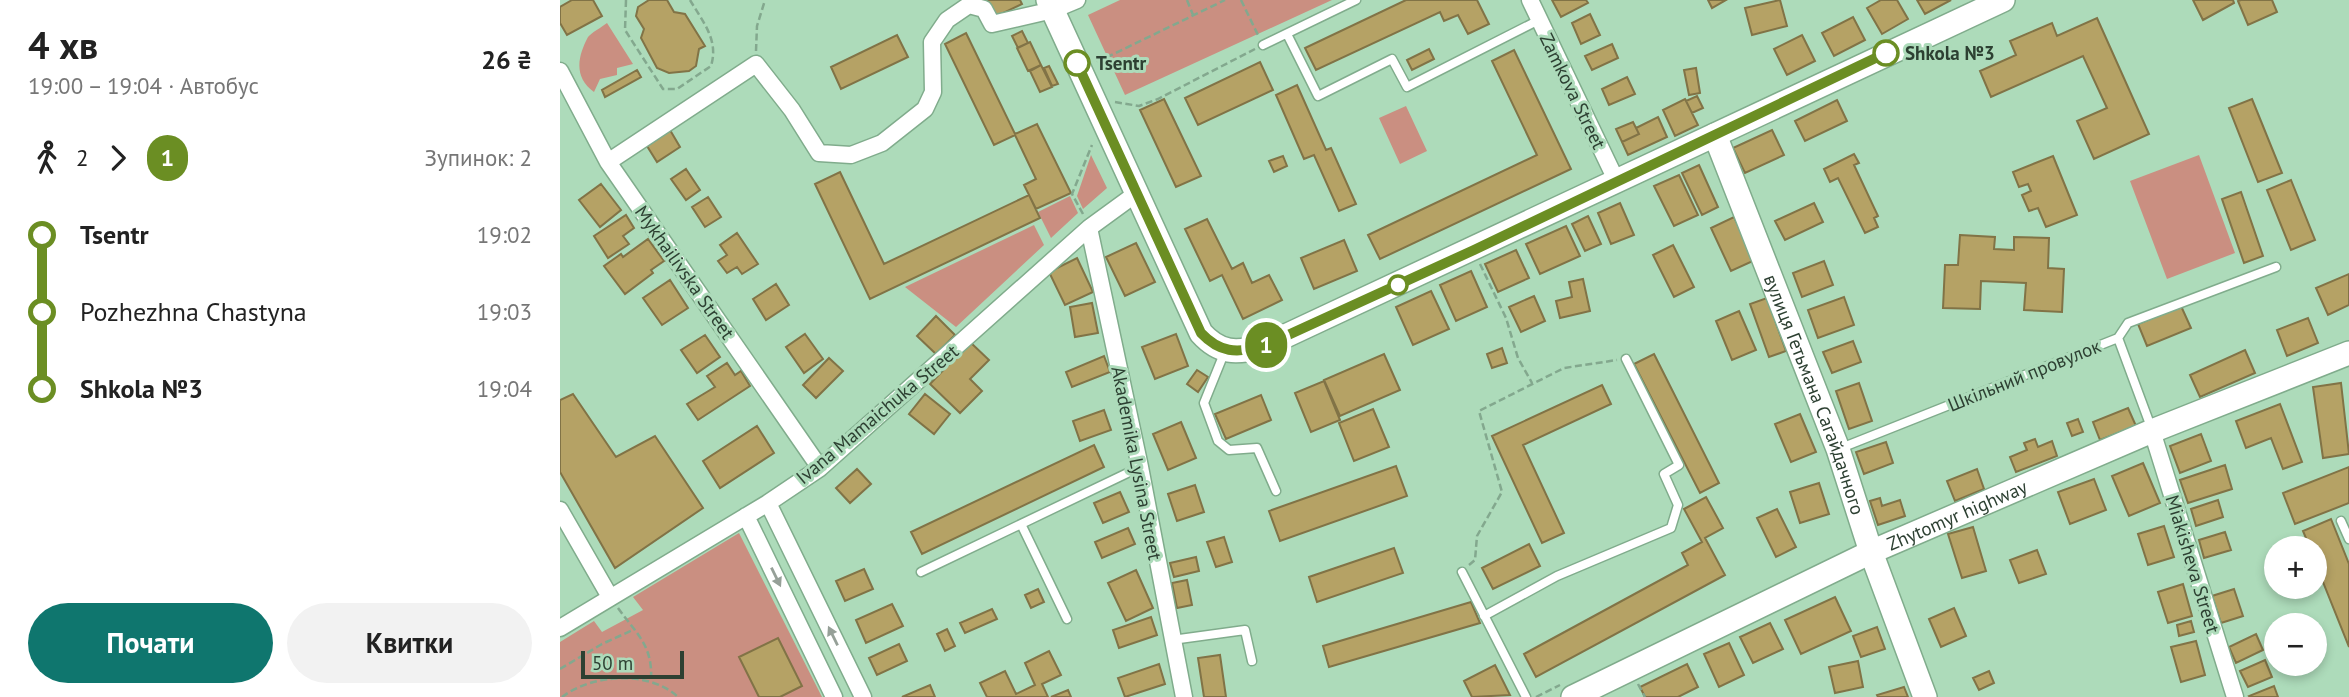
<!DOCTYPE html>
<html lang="uk">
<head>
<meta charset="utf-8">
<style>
  :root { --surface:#fff; --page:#f2f2f2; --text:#222; --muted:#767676; --accent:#0f766e }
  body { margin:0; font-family:"PT Sans",sans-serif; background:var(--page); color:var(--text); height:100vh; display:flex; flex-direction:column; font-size:26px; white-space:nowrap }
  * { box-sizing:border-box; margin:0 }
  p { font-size:23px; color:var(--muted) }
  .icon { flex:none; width:38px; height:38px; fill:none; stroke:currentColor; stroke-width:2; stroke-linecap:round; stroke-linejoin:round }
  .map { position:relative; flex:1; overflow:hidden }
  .sheet { display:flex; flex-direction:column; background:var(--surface); width:560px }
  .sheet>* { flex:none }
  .badge { padding:0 14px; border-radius:23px; font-size:24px; line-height:46px }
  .controls { position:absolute; left:1704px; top:536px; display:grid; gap:14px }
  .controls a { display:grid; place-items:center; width:63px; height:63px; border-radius:50%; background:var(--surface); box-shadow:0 4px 10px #0003; font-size:35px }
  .scale { position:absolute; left:21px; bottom:18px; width:103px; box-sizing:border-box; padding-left:7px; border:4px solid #2d4032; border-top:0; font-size:19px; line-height:24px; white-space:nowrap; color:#2d4032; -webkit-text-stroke:5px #addbba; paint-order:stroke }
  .map>.badge { position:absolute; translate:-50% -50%; box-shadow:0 0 0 4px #fff }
  .legs { display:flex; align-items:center; gap:10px; height:77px; padding:0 28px; font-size:23px }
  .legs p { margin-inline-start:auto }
  .overview { display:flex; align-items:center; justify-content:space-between; height:119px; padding:0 28px }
  h1 { font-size:38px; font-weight:800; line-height:52px }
  .primary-button { display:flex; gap:14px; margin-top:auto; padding:14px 28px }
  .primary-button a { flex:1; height:80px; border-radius:42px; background:var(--accent); color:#fff; font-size:28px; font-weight:800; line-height:80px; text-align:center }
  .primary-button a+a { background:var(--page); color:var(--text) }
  ul { padding:0 28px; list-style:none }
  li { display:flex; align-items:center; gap:24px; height:77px; font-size:26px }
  li i { display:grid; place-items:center; width:10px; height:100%; margin:0 9px; background:currentColor }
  li i::after { content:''; width:18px; height:18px; margin:-9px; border:5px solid; border-radius:50%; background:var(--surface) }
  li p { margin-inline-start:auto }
  li:first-child i { background:linear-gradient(#0000 50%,currentColor 0) }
  li:last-child i { background:linear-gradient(currentColor 50%,#0000 0) }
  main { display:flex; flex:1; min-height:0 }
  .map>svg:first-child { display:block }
</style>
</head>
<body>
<main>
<section class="sheet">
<div class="overview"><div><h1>4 хв</h1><p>19:00 – 19:04 · Автобус</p></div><b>26 ₴</b></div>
<div class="legs"><svg class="icon" aria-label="walk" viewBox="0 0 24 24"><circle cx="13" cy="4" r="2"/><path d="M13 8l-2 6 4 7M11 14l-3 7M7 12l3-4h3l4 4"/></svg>2<svg class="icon" aria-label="forward" viewBox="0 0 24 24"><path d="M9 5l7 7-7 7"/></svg><b class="badge" style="background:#6b8e23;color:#fff">1</b><p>Зупинок: 2</p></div>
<ul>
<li><i style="color:#6b8e23"></i><b>Tsentr</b><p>19:02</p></li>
<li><i style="color:#6b8e23"></i><span>Pozhezhna Chastyna</span><p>19:03</p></li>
<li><i style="color:#6b8e23"></i><b>Shkola №3</b><p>19:04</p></li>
</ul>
<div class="primary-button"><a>Почати</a><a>Квитки</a></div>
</section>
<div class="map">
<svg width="1789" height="697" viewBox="0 0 1789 697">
  <rect width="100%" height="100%" fill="#addbba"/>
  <path fill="#ca8f81" d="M560,0h212l-207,95 -37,-80z
    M47,23l26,41 -16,4v7l-17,4 -6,13c-21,-15 -16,-36 -6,-55 3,-4 14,-10 19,-14z
    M846,106l21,45 -27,13 -21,-46z
    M531,155l16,33 -24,21 -6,-13z
    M1639,155l36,98 -68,26 -37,-98z
    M510,196l8,17 -27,25 -13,-26z
    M474,225l10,20 -88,82 -51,-40z
    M179,533l83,164h-262v-55l34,-21 8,11 41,-22 -10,-13z"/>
  <path fill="#b5a265" stroke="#817346" stroke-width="2" d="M12,0h21l9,16 -35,19 -7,-12v-16z
    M89,0h18l7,12 11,2 20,32 -6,3 -3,17 -7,5 -20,2 -12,-5 -16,-30 3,-9 -8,-13 2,-9z
    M427,0h33l2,4 -27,13z
    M846,0h71l12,24 -21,10 -10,-19 -14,6 -4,-9 -124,58 -11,-22z
    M992,0h34l2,3 -27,14z
    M1148,0h18l-14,8z
    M1220,0l7,26 -35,9 -7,-27z
    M1321,0h16l11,19 -26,15 -15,-26z
    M1357,0h34l-26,14z
    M1633,0h40l1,3 -31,17z
    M1681,0h31l5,12 -29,13 -10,-24z
    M1030,14l10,21 -19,9 -9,-21z
    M1293,17l12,23 -31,16 -12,-23z
    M1537,18l52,116 -55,25 -17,-38 30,-13 -24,-52 -92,41 -11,-26 36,-16 -6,-14 42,-18 5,13z
    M462,31l6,12 -10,5 -6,-12z
    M406,33l49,101 22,-10 34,69 -35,16 -12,-24 12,-6 -21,-44 -21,10 -49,-101z
    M337,35l11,22 -67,32 -10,-22z
    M1242,35l13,26 -28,14 -13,-26z
    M470,42l11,23 -13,6 -11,-23z
    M1052,44l6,14 -26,12 -7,-14z
    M869,49l5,10 -22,11 -5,-10z
    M954,50l57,119 -191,90 -12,-24 169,-80 -45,-94z
    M700,62l13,28 -75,35 -13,-27z
    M481,65l11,22 -12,5 -10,-21z
    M489,66l9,18 -6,2 -8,-18z
    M1136,68l4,25 -11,2 -5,-25z
    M77,70l4,7 -36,20 -3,-7z
    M1067,77l8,17 -26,11 -7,-16z
    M737,85l29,65 5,-2 25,56 -17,7 -25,-56 -10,4 -28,-64z
    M1137,96l6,12 -11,5 -6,-12z
    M604,99l37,77 -25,11 -36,-77z
    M1125,99l13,26 -23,11 -12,-26z
    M1692,99l30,74 -24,9 -29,-74z
    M1277,100l10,21 -42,20 -10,-20z
    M1098,117l9,20 -39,18 -6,-13 17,-8 -3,-6z
    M1073,122l6,12 -17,8 -6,-13z
    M110,130l10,17 -23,15 -10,-16z
    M1212,130l12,25 -39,18 -12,-25z
    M1294,154l5,9 -5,2 24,51 -4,2 4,9 -13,6 -27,-55 -8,4 -6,-13z
    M723,156l4,10 -13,6 -5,-11z
    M1493,156l24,59 -31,12 -8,-19 -9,3 -7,-16 9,-4 -3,-7 -9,3 -6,-15z
    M1139,165l19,42 -16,8 -20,-42z
    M126,169l14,21 -14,10 -15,-21z
    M280,172l44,92 145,-69 11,23 -170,81 -55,-115z
    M1119,175l19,40 -24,11 -20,-40z
    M1731,180l24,60 -24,10 -24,-60z
    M41,184l20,26 -21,17 -21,-27z
    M1681,192l22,64 -19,7 -22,-64z
    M148,197l13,20 -16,10 -13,-20z
    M1060,203l14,32 -23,9 -13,-31z
    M1254,203l9,19 -38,18 -10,-19z
    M66,215l8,13 -11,8 6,8 -21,14 -14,-22z
    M1028,216l13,28 -16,7 -13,-27z
    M1174,217l21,43 -24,11 -20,-43z
    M647,219l25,50 11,-6 9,20 17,-8 13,25 -39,19 -21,-44 -12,6 -25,-52z
    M1006,226l14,30 -40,18 -14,-30z
    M177,233l21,31 -16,10 -5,-7 -10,6 -9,-12 9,-6 -7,-10z
    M1400,235l35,2 -1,12 20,1v-13l35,1 -1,30 16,1 -2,43 -38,-2 2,-27 -45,-2 -1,28 -37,-1 2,-43h13z
    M88,239l16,22 -13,9 2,3 -28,21 -21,-28 17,-12 2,3z
    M784,240l13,31 -43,18 -13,-31z
    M576,243l19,39 -30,14 -19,-39z
    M1113,245l21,42 -20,10 -21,-42z
    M956,250l13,28 -31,14 -13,-28z
    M517,258l16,34 -28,13 -16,-33z
    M1264,261l9,24 -31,12 -9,-24z
    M911,271l16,36 -31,14 -16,-36z
    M1789,274v31l-21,10 -12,-27z
    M1023,279l7,32 -30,7 -4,-17 16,-4 -3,-15z
    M110,280l18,28 -26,17 -19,-27z
    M216,284l13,21 -23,15 -13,-21z
    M871,291l18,38 -36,16 -17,-38z
    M974,296l11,25 -24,11 -12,-25z
    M1284,297l10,28 -36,13 -10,-28z
    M1207,298l19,53 -17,6 -19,-53z
    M532,303l6,30 -23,4 -5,-30z
    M1621,306l10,22 -44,18 -9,-22z
    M1179,311l17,39 -24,10 -16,-39z
    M376,316l19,19 -19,19 -19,-18z
    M1748,318l10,25 -31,13 -10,-26z
    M245,334l18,25 -19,14 -18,-26z
    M616,334l12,32 -33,13 -13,-32z
    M145,335l15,22 -23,16 -16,-23z
    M1293,341l8,21 -29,11 -9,-21z
    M410,342l19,18 -19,19 12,12 -22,22 -30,-29z
    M942,348l5,15 -15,5 -5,-14z
    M1685,350l10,23 -55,24 -10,-22z
    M824,354l16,36 -60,26 -16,-36z
    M1094,354l65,129 -19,10 -66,-129z
    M544,356l6,16 -38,15 -6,-15z
    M269,358l14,13 -27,27 -13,-13z
    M167,363l8,12 6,-4 9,15 -52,34 -11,-16 28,-17 -8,-11z
    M637,370l11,7 -10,15 -11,-8z
    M764,381l16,39 -29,12 -16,-39z
    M1299,383l13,38 -23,8 -13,-38z
    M1781,383l8,71 -26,4 -10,-71z
    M1042,385l9,19 -88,41 41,88 -22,10 -50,-107z
    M13,394l43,63 39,-21 48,72 -88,60 -55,-96v-72z
    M365,394l25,20 -16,20 -25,-20z
    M701,395l10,25 -45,19 -11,-25z
    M1720,404l22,58 -19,7 -12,-31 -25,10 -10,-27z
    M1568,408l8,18 -36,14 -7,-18z
    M813,409l16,38 -35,14 -15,-38z
    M544,410l7,20 -31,11 -7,-20z
    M1240,414l16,38 -25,10 -16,-38z
    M1518,419l5,13 -11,4 -5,-13z
    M621,422l15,36 -28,12 -15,-36z
    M197,426l17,27 -54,35 -17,-27z
    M1641,434l10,27 -31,12 -10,-27z
    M1475,439l3,8 14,-6 5,15 -41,16 -6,-15 17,-7 -3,-7z
    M1326,442l7,21 -29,11 -8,-22z
    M534,445l10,22 -182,87 -11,-22z
    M1583,463l17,40 -31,13 -17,-40z
    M1665,465l7,24 -44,14 -8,-23z
    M836,466l11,30 -127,45 -11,-30z
    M1789,467v36l-54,21 -12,-31z
    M297,469l14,15 -21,19 -14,-15z
    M1417,469l7,20 -29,12 -8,-20z
    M1534,479l12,31 -36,14 -12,-32z
    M1259,483l10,31 -29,9 -10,-31z
    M635,485l9,27 -27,9 -9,-27z
    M560,492l9,20 -26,11 -9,-20z
    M1146,497l17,31 -18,10 20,37 -189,102 -12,-23 164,-89 -6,-12 20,-11 -18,-33z
    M1320,498l2,8 18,-6 5,16 -27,9 -8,-24z
    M1658,500l5,17 -27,9 -5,-17z
    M1217,509l19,38 -20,10 -19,-39z
    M1771,519l18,45v83l-34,-85v-14h-5l-7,-17z
    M1604,526l10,31 -26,8 -10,-31z
    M1413,527l13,44 -24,7 -14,-44z
    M568,528l7,16 -33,14 -7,-16z
    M1665,532l6,18 -27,8 -5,-18z
    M664,537l8,25 -16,5 -9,-25z
    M969,544l11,22 -47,23 -11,-21z
    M834,548l9,25 -86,29 -8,-25z
    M1477,550l9,24 -27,9 -9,-23z
    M636,557l3,14 -25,6 -4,-14z
    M304,569l9,20 -28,12 -9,-20z
    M576,570l17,38 -27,13 -18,-38z
    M627,580l5,25 -15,3 -5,-25z
    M1623,584l9,32 -24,7 -10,-31z
    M478,589l6,13 -13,6 -6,-13z
    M1674,589l9,27 -22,7 -9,-27z
    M1275,597l16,34 -50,23 -16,-34z
    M911,602l9,21 -151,44 -6,-21z
    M332,604l11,22 -37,17 -10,-23z
    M1394,608l12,28 -25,11 -12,-28z
    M432,609l5,10 -32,14 -5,-10z
    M591,617l6,18 -38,13 -6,-18z
    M1631,621l3,11 -15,4 -2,-11z
    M1210,623l13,26 -30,14 -13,-26z
    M1317,627l8,22 -24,8 -8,-21z
    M387,629l8,17 -10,5 -8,-17z
    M1696,634l7,16 -27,13 -7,-16z
    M218,638l24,48 -22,11h-21l-20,-40z
    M1636,641l9,34 -24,7 -10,-35z
    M1169,643l15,32 -25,12 -15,-33z
    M339,644l8,17 -30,14 -8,-17z
    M489,651l12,24 -19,9 6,13h-61l-7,-14 25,-12 11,23 19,-9 -10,-22z
    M660,655l6,42h-22l-6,-39z
    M1705,660l7,17 -24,10 -8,-16z
    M1298,661l5,26 -28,6 -6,-26z
    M599,664l6,20 -40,13 -7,-19z
    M1127,664l11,23 -20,10h-33l-5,-10z
    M935,665l15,30 -38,2 -8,-16z
    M1429,671l5,12 -15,7 -6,-12z
    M370,685l5,12h-33z
    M1714,686l4,11h-28l-1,-1z
    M1344,687l4,10h-30l-1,-2z
    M508,690l3,7h-20z"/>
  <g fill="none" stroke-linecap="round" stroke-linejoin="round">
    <g stroke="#80ac8c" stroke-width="11">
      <path id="lane" d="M727,34l31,62 74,-37 15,28 132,-67
        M703,45l93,-45
        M1558,338l10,-15 148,-56
        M665,351l-21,52 14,38 11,9 28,-2 19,43
        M1281,448l277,-110 33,89
        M1781,521l8,18
        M461,524l46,95
        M361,572l219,-105
        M902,572l64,125
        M924,616l73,-40 114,-48 7,-23 -14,-31 15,-9 -53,-106
        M612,640l73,-10 7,31"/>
    </g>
    <g stroke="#80ac8c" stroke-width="19">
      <path id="street" d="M970,0l87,182
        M0,71l48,91 212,306
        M48,162l148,-98 36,46 27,43 32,2 31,-12 43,-34 8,-17 -1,-50 15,-22 22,-15 15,4 8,15 61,-14 24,-10
        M529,228l51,239 44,230
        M1592,431l83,266
        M208,503l95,194
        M0,510l50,87
        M186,516l88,181
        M0,628l208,-125 52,-35 269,-240 48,-35"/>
    </g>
    <g stroke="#80ac8c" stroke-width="26">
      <g id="secondary">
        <path d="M488,0l153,333c19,21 35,20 61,14l741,-347"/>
        <path id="s1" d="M1155,135l123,314 33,103 54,145"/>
        <path id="s2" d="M1013,697l298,-145 281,-121 197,-78"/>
      </g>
    </g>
    <path stroke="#83a88e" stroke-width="2.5" stroke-dasharray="7 3.5" stroke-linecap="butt" d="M66,0l-1,30 38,59h14l34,-23c8,-26 -8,-44 -21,-66
      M627,0l6,15
      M681,0l17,35
      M196,51l1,-25 8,-26
      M537,62l128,-62
      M555,102l24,4 19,-7 97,-50
      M523,214l-11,-20 20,-49
      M920,264l26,54 12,40 14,25
      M909,565l6,-5 2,-24 25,-44 -23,-81 85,-43 53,-8
      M58,608c20,28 35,37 33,74
      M0,669l42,-25 33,-15
      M1078,684l7,13
      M2,697c30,-23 87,-27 116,0
      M976,697l24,-12"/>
    <use href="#lane" stroke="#fff" stroke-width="8"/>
    <use href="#street" stroke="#fff" stroke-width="16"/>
    <use href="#secondary" stroke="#fff" stroke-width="23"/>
  </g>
  <defs><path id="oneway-solid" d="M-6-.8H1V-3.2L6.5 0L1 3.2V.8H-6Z" transform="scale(1.75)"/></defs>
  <g fill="#96a098">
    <use href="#oneway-solid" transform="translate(216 577) rotate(64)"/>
    <use href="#oneway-solid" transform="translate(273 636) rotate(-116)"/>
  </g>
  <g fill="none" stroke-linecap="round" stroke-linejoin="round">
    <g stroke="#fff" stroke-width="16">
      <path id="line-1" d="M517,63l124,270c19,20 35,20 61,14l212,-97 412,-197"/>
    </g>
    <use href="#line-1" stroke="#6b8e23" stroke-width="10"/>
  </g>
  <g fill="#fff" stroke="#6b8e23" stroke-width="3.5">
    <circle cx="1326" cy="53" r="12"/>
    <circle cx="517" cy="63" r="12"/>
    <circle cx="838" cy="285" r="9"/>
  </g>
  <g text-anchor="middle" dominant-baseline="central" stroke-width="6" stroke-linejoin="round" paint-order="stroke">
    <g font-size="19" font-weight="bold" fill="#2d4032" stroke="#addbba" text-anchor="start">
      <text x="1345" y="53">Shkola №3</text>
      <text x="536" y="63">Tsentr</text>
    </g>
    <g font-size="19" fill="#2d4032" stroke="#addbba">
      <text transform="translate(1013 91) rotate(64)">Zamkova Street</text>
      <text transform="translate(125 272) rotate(55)">Mykhailivska Street</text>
      <text transform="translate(1464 375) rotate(-22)">Шкільний провулок</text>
      <text stroke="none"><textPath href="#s1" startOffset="278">вулиця Гетьмана Сагайдачного</textPath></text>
      <text transform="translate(317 414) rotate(-40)">Ivana Mamaichuka Street</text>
      <text transform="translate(577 463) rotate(79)">Akademika Lysina Street</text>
      <text stroke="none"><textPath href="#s2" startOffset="425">Zhytomyr highway</textPath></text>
      <text transform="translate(1633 564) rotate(73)">Miakisheva Street</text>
    </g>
  </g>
</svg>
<div class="controls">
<a>+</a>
<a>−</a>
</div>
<div class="scale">50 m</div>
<b class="badge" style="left:706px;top:345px;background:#6b8e23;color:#fff">1</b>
</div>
</main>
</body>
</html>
